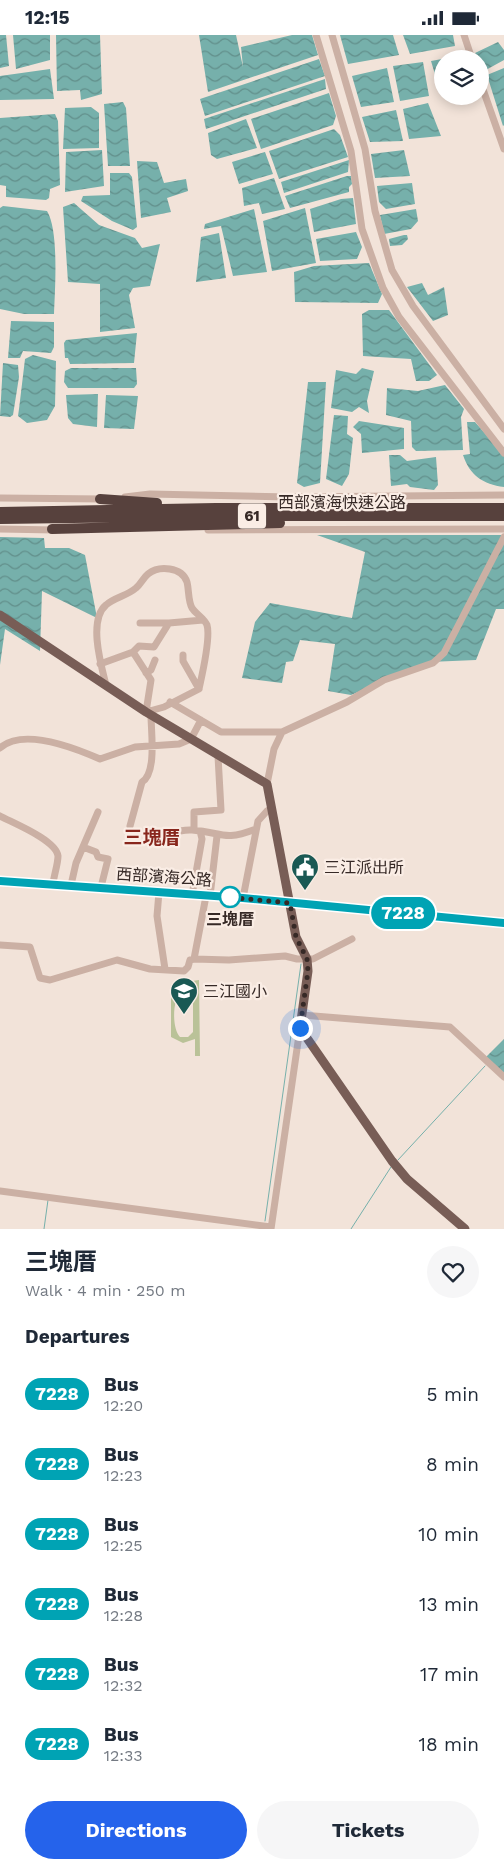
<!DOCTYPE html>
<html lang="en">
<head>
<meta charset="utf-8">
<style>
  :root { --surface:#fff; --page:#f6f6f7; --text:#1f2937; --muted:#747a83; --accent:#2563eb }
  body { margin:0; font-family:"Work Sans","Noto Sans TC",sans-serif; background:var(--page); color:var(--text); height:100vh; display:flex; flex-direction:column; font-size:19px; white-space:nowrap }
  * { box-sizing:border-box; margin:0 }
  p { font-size:16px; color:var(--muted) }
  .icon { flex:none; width:28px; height:28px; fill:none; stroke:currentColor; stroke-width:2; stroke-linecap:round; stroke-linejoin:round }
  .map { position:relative; height:1194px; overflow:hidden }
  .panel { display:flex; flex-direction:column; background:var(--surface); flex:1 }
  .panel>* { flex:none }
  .badge { padding:0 10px; border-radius:16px; font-size:18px; line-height:32px }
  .buttons { position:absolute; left:434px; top:15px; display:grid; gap:10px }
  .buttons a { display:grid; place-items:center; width:55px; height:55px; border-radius:50%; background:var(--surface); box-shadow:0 2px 12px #0003; font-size:25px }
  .you { position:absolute; width:25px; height:25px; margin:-12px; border:4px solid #fff; border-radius:50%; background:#1a73e8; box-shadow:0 0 0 8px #1a73e833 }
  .map>.badge { position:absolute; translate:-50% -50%; box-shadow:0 0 0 2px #fff }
  h2 { padding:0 25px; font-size:19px; line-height:45px }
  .round { display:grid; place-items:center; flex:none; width:52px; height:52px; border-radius:26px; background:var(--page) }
  .head { display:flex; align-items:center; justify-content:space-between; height:85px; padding:0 25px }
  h1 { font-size:24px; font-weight:700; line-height:38px }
  .cta { display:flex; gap:10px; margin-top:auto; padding:10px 25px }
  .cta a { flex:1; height:58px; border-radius:30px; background:var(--accent); color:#fff; font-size:20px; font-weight:700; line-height:58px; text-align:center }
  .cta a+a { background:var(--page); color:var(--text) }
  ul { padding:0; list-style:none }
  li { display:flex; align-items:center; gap:15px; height:70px; padding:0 25px }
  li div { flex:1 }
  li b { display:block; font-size:19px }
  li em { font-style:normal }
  li .badge { min-width:55px; font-weight:700; text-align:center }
  .status { display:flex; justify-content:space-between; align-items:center; height:35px; padding:0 25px; background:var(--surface); direction:ltr }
  .status svg { height:14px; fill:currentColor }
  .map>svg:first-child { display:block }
</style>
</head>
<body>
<div class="status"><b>12:15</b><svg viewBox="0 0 49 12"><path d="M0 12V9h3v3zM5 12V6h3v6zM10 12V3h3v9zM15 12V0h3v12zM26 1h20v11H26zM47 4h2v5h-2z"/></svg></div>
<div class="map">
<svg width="504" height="1194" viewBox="0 0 504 1194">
  <defs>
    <pattern id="water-waves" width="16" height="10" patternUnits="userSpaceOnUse" patternTransform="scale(1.25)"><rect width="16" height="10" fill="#76b0ab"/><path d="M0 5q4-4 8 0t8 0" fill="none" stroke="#628f8b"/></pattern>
  </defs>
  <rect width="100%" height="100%" fill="#f2e3d9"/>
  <path fill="#bac298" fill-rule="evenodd" d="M199,945l1,76h-5v-17l-12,4 -12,-6v-42l8,-8 13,4v-10zM181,957l7,1 5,4v35l-5,5h-8c-8,-8 -8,-37 1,-45z"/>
  <path fill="url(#water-waves)" d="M0,0h6l3,31 -9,2z
    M13,0h37v25l-34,9z
    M56,0h44l2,59 -21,6 -1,-10 -23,1z
    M199,0h37l7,32 -2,-20 51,-12h20l6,20 -110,37z
    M340,0h53l6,20 -51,9z
    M403,0h50l2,11 -45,8z
    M498,7l6,8v10l-20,11 -4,-12 -5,-6z
    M319,24l6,17 -120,40 -5,-17z
    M442,24v32h-2l-9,-30z
    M423,27l6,34 -29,5 -7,-35z
    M387,33l7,34 -33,5 -9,-31z
    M504,33v57l-1,1 -16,-51z
    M50,34l4,30 -54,1v-24z
    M325,44l1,10 -120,40 -2,-10z
    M329,58l7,23 -3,9 -72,24 -10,-30z
    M123,67l3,6 4,58h-22l-4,-62z
    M428,68l13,33 -32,3 -6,-30z
    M91,72l8,6v35l-36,1 2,-41z
    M396,75l7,31 -33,1 -8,-25z
    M55,79l3,7 2,64 -10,4 -1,9 -3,2 -40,-3v-11l-6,-1v-67z
    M246,84l11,29 -40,11 -6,-4 -3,-22z
    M334,94l6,6 8,22 -69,22 -10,-28z
    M102,115l2,36 -39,6 1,-40z
    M404,115l6,26 -35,2 -4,-24z
    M265,117l8,22 -34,10 -7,-22z
    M349,125l-1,12 -64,21 -3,-11z
    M137,126l20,1 7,21 22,-4 2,12 -21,7 4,14 -30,6z
    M110,138h19l3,4 5,50 -4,3 -21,-9 -31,-20 2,-5 27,-1z
    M347,141h4l1,8 -3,3v5l-59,16 -5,-12z
    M274,143l11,31 -23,5 -3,-11 -15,3 -2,-18z
    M412,148l3,21 -29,5 -7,-7 -2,-16z
    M353,163l3,26 -42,8 -4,-23 31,-10z
    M74,168l25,22 36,13 7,10 18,-4 -10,42 -17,2 -4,7 6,33 -35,4v-48l-32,-2 -5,-75z
    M3,171l44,5c12,19 8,78 7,103h-30l-24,-5v-101z
    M305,173l11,55 -44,8 -9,-50z
    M254,174l13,63 -34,4 -12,-50 -17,3 1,-5z
    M416,174l2,12 -7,8 -27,5 -4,-19z
    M356,197l6,15 -5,12 -37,2 -4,-22z
    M219,198l7,45 -30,4 5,-45z
    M404,200h3l1,4 -6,6 -12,1 -1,-7z
    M369,228l13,31 -4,9 -83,-1 -1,-30 20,-6z
    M422,248l6,12 16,-8 4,28 -15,6 -26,-34z
    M369,275h20l48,65 -8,6h-13l-5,-22 -48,-3 -1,-42z
    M11,286l43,1v25l-3,6 -28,-2 -3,7h-12z
    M137,298l-3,30 -64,1 -2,-6h-3l-1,-15 2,-3z
    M33,320l23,6 -1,45 -8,14 -20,3 -9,-7 1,-7 6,-50z
    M3,328l15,2 1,12 -6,38 -3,2 -10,-1z
    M71,333h65l1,16 -3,4h-66l-4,-6 1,-11z
    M362,333l12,3 -7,30 2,12 -10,-6 -7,5 -21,-4 5,-38 20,4z
    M308,347h18l-6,101 -16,4 -7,-4z
    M445,350l19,24 -3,8 2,33 -47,1 -4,-4 -1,-26 -25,-6 1,-27 31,3z
    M98,359l-1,33 -24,-3 -5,-6 -2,-23z
    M106,360l32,1 -4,33 -30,-1z
    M334,380l14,1 -1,18 6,4 -4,36 -7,12 -16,-7z
    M359,386l45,7v21l-42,4 -1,-19 -8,-7z
    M467,387h8l29,33v32c-21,-3 -34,-11 -41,-32l7,-1z
    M389,420h11l7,6 29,-4 2,28 -4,5 -24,-3 -3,-3 -16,2z
    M317,500h187v74h-8l-20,51 -47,2 -78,33 -23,-4 7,-47 -35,-4 -7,21 -7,1 -4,21 -40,-5 13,-56 15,-19 82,15 13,-66z
    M0,502l44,1 1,10h24l16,7 12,63 -55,-27 -2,60 -35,-22 -5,36z
    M504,1004v41l-21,-20z"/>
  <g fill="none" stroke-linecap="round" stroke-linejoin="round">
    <path stroke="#76b0ab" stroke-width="1" d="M398,1125l87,-94
      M265,1186l36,-257
      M44,1194l4,-29
      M351,1194l40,-62"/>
    <path stroke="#cbb0a4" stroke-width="7" d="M316,0l35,116 11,78 21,59 16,29 105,136
      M332,0l33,114 10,62 17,59 21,36 91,123
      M464,0l8,24
      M480,46l24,68
      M125,462l25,-3 139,3 215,-2
      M0,463l104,1
      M0,494l55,1
      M208,495l296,-1
      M140,588h29
      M183,620v6l16,28
      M100,629l33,-12 6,-6 15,1 15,-24 34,-3
      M146,638l5,-3 4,-10
      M106,650c-5,-20 -18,-65 0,-80 9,-8 21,-9 30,-17 5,-4 7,-10 12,-14 11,-9 34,-7 39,8 2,8 1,19 5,26 4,6 12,10 15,17 4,13 -5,50 -8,64l-35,18 -18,5 5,-32 -18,-28
      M170,667l51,30h61
      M0,713c23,-21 75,0 100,11l35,-12 44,-3 12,-5 10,-19
      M267,749l7,-35 8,-17 65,-30 37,-22 49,-17 11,-10 60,-116
      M0,781c13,7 56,24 58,40 0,8 -4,19 -5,28
      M130,791l12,-44c15,-9 9,-50 9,-67
      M194,795v-18l27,-2 -3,-54
      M165,796c9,3 17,-2 27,-1 31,2 30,12 64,-1
      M83,812l13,5 2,5 10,2 -7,28
      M71,850l5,-22 22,-51
      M159,857l-2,24 8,53
      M192,860l10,-56 -2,-8
      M210,861l7,-60
      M243,863l15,-77 9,-10 5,-3
      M0,910l30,2 10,31 10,2 67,-20 33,9 34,2 4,-4 2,-7 4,-1 35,1 56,-4 12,3h16l39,-20
      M194,924l12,-63
      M302,980l148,12 54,50
      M0,1156l271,36
      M271,1194l29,-201"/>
    <path stroke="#785d56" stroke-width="9" d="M0,580l146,97 121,72 29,153 11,22 1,12 -8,57 92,133 15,18 58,50
      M0,846l243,17 261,25"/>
    <path stroke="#57413d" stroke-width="10" d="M100,464l57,4
      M0,477l216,-4h288
      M0,484l216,-3h288
      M52,494l228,-6"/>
  </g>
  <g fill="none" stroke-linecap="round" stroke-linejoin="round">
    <g stroke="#fff" stroke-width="11">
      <path id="line" d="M0,846l243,17 261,25"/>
    </g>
    <use href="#line" stroke="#00a3b4" stroke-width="8"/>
    <path stroke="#362926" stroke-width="5" stroke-dasharray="0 9" d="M230,862h-3l63,6 6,34 11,22 1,12 -8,57"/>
  </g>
  <defs>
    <g id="civic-pin" transform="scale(1.4375)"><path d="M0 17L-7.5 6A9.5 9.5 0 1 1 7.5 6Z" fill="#1a5954" stroke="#faede5"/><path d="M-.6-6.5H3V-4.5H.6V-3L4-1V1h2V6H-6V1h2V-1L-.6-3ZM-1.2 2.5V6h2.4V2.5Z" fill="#fff"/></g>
    <g id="school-pin" transform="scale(1.4375)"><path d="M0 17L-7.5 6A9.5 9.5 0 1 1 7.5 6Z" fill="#1a5954" stroke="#faede5"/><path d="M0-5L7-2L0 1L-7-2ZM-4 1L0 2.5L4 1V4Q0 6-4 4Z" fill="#fff"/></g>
  </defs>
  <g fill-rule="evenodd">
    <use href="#civic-pin" x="305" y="832"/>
    <use href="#school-pin" x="184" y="956"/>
  </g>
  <circle fill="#fff" stroke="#00a3b4" stroke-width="2.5" cx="230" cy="862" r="10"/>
  <g text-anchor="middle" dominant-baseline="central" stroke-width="4.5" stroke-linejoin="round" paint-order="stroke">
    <rect fill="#faede5" stroke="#71645f" stroke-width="1" x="238" y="468.5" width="28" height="25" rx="4"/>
    <g font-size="15" font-weight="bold" fill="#362926">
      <text x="252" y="481">61</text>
    </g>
    <g font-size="16" fill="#362926" stroke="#faede5">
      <text x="342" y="467">西部濱海快速公路</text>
      <text transform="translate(164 842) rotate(4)">西部濱海公路</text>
    </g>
    <g font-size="16" fill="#362926" stroke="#faede5" text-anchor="start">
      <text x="324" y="832">三江派出所</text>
      <text x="203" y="956">三江國小</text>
    </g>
    <g font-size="16" font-weight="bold" fill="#362926" stroke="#faede5">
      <text x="230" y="884">三塊厝</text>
    </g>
    <g font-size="19" font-weight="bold" fill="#88261c" stroke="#faede5">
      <text x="152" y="802">三塊厝</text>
    </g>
  </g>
</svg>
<div class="buttons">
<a><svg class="icon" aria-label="layers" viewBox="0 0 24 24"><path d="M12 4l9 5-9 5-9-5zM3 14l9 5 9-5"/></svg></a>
</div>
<div class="you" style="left:300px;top:993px"></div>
<b class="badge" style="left:403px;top:878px;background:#00a3b4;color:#fff">7228</b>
</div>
<section class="panel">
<div class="head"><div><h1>三塊厝</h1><p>Walk · 4 min · 250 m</p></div><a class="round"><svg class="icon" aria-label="heart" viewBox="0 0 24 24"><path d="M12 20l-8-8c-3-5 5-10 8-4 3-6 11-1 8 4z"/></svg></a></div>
<h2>Departures</h2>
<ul>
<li><span class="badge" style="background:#00a3b4;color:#fff">7228</span><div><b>Bus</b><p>12:20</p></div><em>5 min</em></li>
<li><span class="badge" style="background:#00a3b4;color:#fff">7228</span><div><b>Bus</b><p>12:23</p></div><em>8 min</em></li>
<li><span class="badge" style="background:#00a3b4;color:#fff">7228</span><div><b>Bus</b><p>12:25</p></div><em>10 min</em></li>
<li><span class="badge" style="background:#00a3b4;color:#fff">7228</span><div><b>Bus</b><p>12:28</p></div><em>13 min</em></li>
<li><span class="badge" style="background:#00a3b4;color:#fff">7228</span><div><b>Bus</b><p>12:32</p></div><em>17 min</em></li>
<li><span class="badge" style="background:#00a3b4;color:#fff">7228</span><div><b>Bus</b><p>12:33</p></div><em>18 min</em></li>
</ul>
<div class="cta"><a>Directions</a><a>Tickets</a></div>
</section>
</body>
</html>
